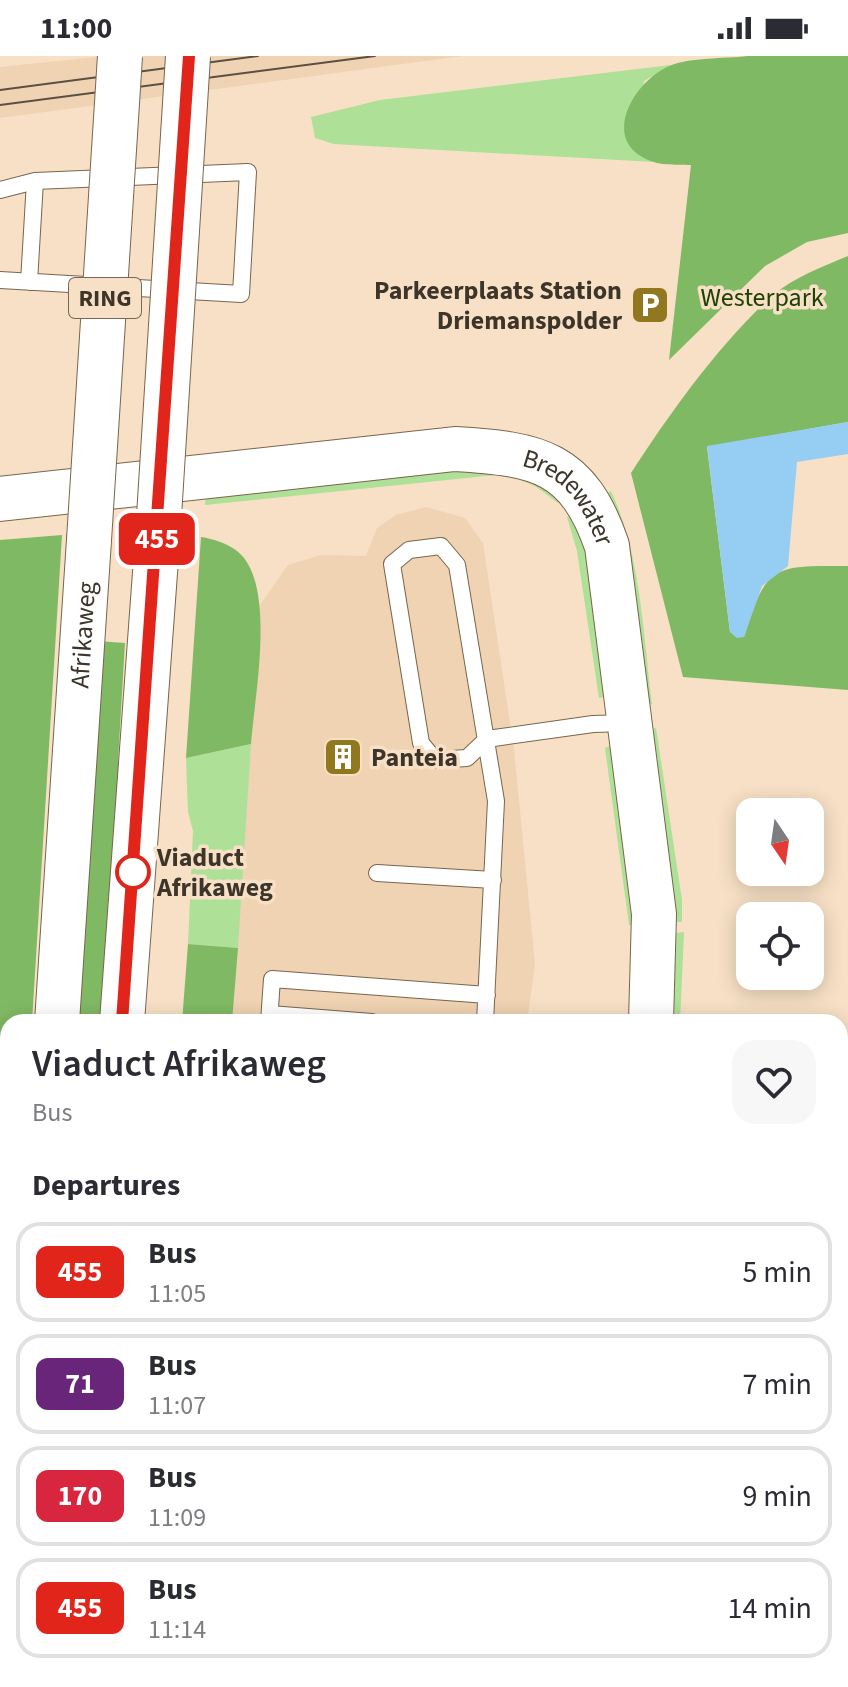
<!DOCTYPE html>
<html lang="en">
<head>
<meta charset="utf-8">
<style>
  :root { --surface:#fff; --page:#f7f7f7; --text:#2b2b33; --muted:#7c7c81; --line:#e1e1e2 }
  body { margin:0; font-family:"Source Sans 3",sans-serif; background:var(--page); color:var(--text); height:100vh; display:flex; flex-direction:column; font-size:30px; white-space:nowrap }
  * { box-sizing:border-box; margin:0 }
  p { font-size:26px; color:var(--muted) }
  .icon { flex:none; width:44px; height:44px; fill:none; stroke:currentColor; stroke-width:2; stroke-linecap:round; stroke-linejoin:round }
  .map { position:relative; flex:1; overflow:hidden }
  .side { position:absolute; left:0px; top:958px; width:848px; height:674px; display:flex; flex-direction:column; background:var(--surface); border-radius:24px 24px 0 0; box-shadow:0 4px 20px #0003 }
  .side>* { flex:none }
  .badge { padding:0 16px; border-radius:12px; font-size:28px; line-height:52px }
  .needle { width:52px; rotate:167deg }
  .fabs { position:absolute; left:736px; top:742px; display:grid; gap:16px }
  .fabs a { display:grid; place-items:center; width:88px; height:88px; border-radius:16px; background:var(--surface); box-shadow:0 4px 20px #0003; font-size:40px }
  .map>.badge { position:absolute; translate:-50% -50%; box-shadow:0 0 0 4px #fff }
  h2 { padding:0 32px; font-size:30px; line-height:72px }
  .round { display:grid; place-items:center; flex:none; width:84px; height:84px; border-radius:24px; background:var(--page) }
  .headline { display:flex; align-items:center; justify-content:space-between; height:136px; padding:0 32px }
  h1 { font-size:38px; font-weight:600; line-height:60px }
  ul { padding:0; list-style:none }
  li { display:flex; align-items:center; gap:24px; height:100px; margin:0 16px 12px; padding:0 16px; border:4px solid var(--line); border-radius:24px }
  li div { flex:1 }
  li b { display:block; font-size:30px }
  li em { font-style:normal }
  li .badge { min-width:88px; font-weight:700; text-align:center }
  .status { display:flex; justify-content:space-between; align-items:center; height:56px; padding:0 40px; background:var(--surface); direction:ltr }
  .status svg { height:22px; fill:currentColor }
  .map>svg:first-child { display:block }
</style>
</head>
<body>
<div class="status"><b>11:00</b><svg viewBox="0 0 49 12"><path d="M0 12V9h3v3zM5 12V6h3v6zM10 12V3h3v9zM15 12V0h3v12zM26 1h20v11H26zM47 4h2v5h-2z"/></svg></div>
<div class="map">
<svg width="848" height="1631" viewBox="0 0 848 1631">
  <rect width="100%" height="100%" fill="#f7e0c5"/>
  <path fill="#efd3b2" d="M105,0h357l-462,62v-51z
    M426,451l39,11 18,25 31,207 21,214 -8,58h-295l28,-417 28,-40 33,-10 45,1 11,-28 19,-13z
    M190,1624h291l-1,7h-291z"/>
  <path fill="#aee097" d="M671,9l-27,16 -11,69 21,12 -320,-18 -19,-6 -4,-21 69,-17z
    M492,409l26,4 45,29 -5,5 -23,-17 -30,-12 -300,31 1,-12z
    M611,435c30,65 32,141 41,213l-14,2 -41,-207z
    M577,456l12,33 20,151 -10,2 -22,-147 -10,-34z
    M656,672l26,172v22h-14l-26,-191z
    M617,687l24,182h-12l-24,-177z
    M251,688l-13,204 -50,-4 5,-113 -5,-19 -2,-54z
    M684,876l-4,90h-15l2,-88z"/>
  <path fill="#80b964" d="M748,0h100v177l-41,9 -42,24 -96,94 22,-195c-11,-1 -26,1 -37,-3 -56,-17 -23,-79 15,-96 22,-9 55,-7 79,-10z
    M848,200v166l-141,25 23,185 14,5c22,-74 31,-71 104,-71v124l-165,-13 -52,-204c38,-59 89,-130 141,-177 22,-19 50,-29 76,-40z
    M62,479l-30,487h-24v404l-8,120v-1006z
    M201,481c18,3 38,10 47,27 24,42 7,131 3,180l-65,14z
    M98,585l27,2 -7,118 3,71 -12,190h-35z
    M188,888l50,4 -6,74h-50z
    M845,1022h3v73l-8,-9z
    M127,1624h63l-1,7h-63z"/>
  <path fill="#95cef2" d="M848,366v32l-51,8 -9,104 -26,20 -18,51 -7,1 -7,-6 -23,-186z"/>
  <g fill="none" stroke-linecap="round" stroke-linejoin="round">
    <g stroke="#79654d" stroke-width="18">
      <path id="lane" d="M0,134l35,-9 213,-9 -7,122 -241,-14
        M29,226l6,-101
        M377,817l116,7
        M270,958l102,8
        M269,966l3,-43 215,16
        M485,966l11,-221 -39,-236 -16,-19 -32,4 -17,14 29,179 14,17 32,-2 20,-19 106,-15 33,-1
        M218,1631v-7"/>
    </g>
    <g stroke="#79654d" stroke-width="34">
      <path id="street" d="M840,1186h8"/>
    </g>
    <g stroke="#79654d" stroke-width="46">
      <g id="secondary">
        <path id="s1" d="M0,443l455,-50c83,5 123,12 152,97l47,368 -3,108"/>
        <path d="M552,1631v-7"/>
      </g>
    </g>
    <g stroke="#79654d" stroke-width="46">
      <g id="primary">
        <path id="s2" d="M57,966l32,-482"/>
        <path d="M122,966l36,-490"/>
        <path d="M16,1631v-7"/>
        <path d="M84,1631v-7"/>
      </g>
    </g>
    <use href="#lane" stroke="#fff" stroke-width="16"/>
    <use href="#street" stroke="#fff" stroke-width="32"/>
    <use href="#secondary" stroke="#fff" stroke-width="44"/>
    <use href="#primary" stroke="#fff" stroke-width="44"/>
    <path stroke="#5a4f42" stroke-width="2" d="M0,34l258,-34
      M0,49l375,-49"/>
    <g stroke="#79654d" stroke-width="46" stroke-linecap="butt">
      <path id="primary-bridge" d="M158,476l30,-476
        M89,484l31,-484"/>
    </g>
    <use href="#primary-bridge" stroke="#fff" stroke-width="44"/>
  </g>
  <g fill="none" stroke-linecap="round" stroke-linejoin="round">
    <g stroke="#fff" stroke-width="18">
      <path id="line" d="M122,966l67,-966"/>
    </g>
    <use href="#line" stroke="#e1251b" stroke-width="12"/>
  </g>
  <defs>
    <g id="parking-square" transform="scale(2)"><rect x="-9" y="-9" width="18" height="18" rx="4" fill="#91771d" stroke="#f7e0c5"/><path d="M-3.5-5.5H1a3.5 3.5 0 0 1 0 7H-1V5.5H-3.5ZM-1-3.4V-.6H.8a1.4 1.4 0 0 0 0-2.8Z" fill="#fff"/></g>
    <g id="building-square" transform="scale(2)"><rect x="-9" y="-9" width="18" height="18" rx="4" fill="#91771d" stroke="#f7e0c5"/><path d="M-4-6H4V6H1V3H-1V6H-4ZM-2.5-4.3h1.7v1.8h-1.7ZM.8-4.3h1.7v1.8H.8ZM-2.5-1h1.7V.8h-1.7ZM.8-1h1.7V.8H.8Z" fill="#fff"/></g>
  </defs>
  <g fill-rule="evenodd">
    <use href="#parking-square" x="650" y="249"/>
    <use href="#building-square" x="343" y="701"/>
  </g>
  <circle fill="#fff" stroke="#e1251b" stroke-width="4" cx="133" cy="816" r="16"/>
  <g text-anchor="middle" dominant-baseline="central" stroke-width="7" stroke-linejoin="round" paint-order="stroke">
    <rect fill="#f7e0c5" stroke="#756858" stroke-width="2" x="69" y="222" width="72" height="40" rx="6"/>
    <g font-size="24" font-weight="bold" fill="#3d342a">
      <text x="105" y="242">RING</text>
    </g>
    <g font-size="26" font-weight="bold" fill="#3d342a" stroke="#f7e0c5" text-anchor="end">
      <text x="622" y="234">Parkeerplaats Station<tspan x="622" dy="30">Driemanspolder</tspan></text>
      <text x="371" y="701" text-anchor="start">Panteia</text>
    </g>
    <g font-size="26" fill="#1d4204" stroke="#f7e0c5">
      <text x="762" y="241">Westerpark</text>
    </g>
    <g font-size="26" fill="#3d342a" stroke="#f7e0c5">
      <text stroke="none"><textPath href="#s1" startOffset="590">Bredewater</textPath></text>
      <text stroke="none"><textPath href="#s2" startOffset="388">Afrikaweg</textPath></text>
    </g>
    <g font-size="26" font-weight="bold" fill="#3d342a" stroke="#f7e0c5" text-anchor="start">
      <text x="157" y="801">Viaduct<tspan x="157" dy="30">Afrikaweg</tspan></text>
    </g>
  </g>
</svg>
<div class="fabs">
<a><svg class="needle" viewBox="-14 -14 28 28"><path d="M0-13l5 13h-10z" fill="#e53935"/><path d="M0 13l5-13h-10z" fill="#7c7c81"/></svg></a>
<a><svg class="icon" aria-label="locate" viewBox="0 0 24 24"><circle cx="12" cy="12" r="6"/><path d="M12 2v4M12 18v4M2 12h4M18 12h4"/></svg></a>
</div>
<b class="badge" style="left:157px;top:483px;background:#e1251b;color:#fff">455</b>
<section class="side">
<div class="headline"><div><h1>Viaduct Afrikaweg</h1><p>Bus</p></div><a class="round"><svg class="icon" aria-label="heart" viewBox="0 0 24 24"><path d="M12 20l-8-8c-3-5 5-10 8-4 3-6 11-1 8 4z"/></svg></a></div>
<h2>Departures</h2>
<ul>
<li><span class="badge" style="background:#e1251b;color:#fff">455</span><div><b>Bus</b><p>11:05</p></div><em>5 min</em></li>
<li><span class="badge" style="background:#68257a;color:#fff">71</span><div><b>Bus</b><p>11:07</p></div><em>7 min</em></li>
<li><span class="badge" style="background:#d7263d;color:#fff">170</span><div><b>Bus</b><p>11:09</p></div><em>9 min</em></li>
<li><span class="badge" style="background:#e1251b;color:#fff">455</span><div><b>Bus</b><p>11:14</p></div><em>14 min</em></li>
</ul>
</section>
</div>
</body>
</html>
